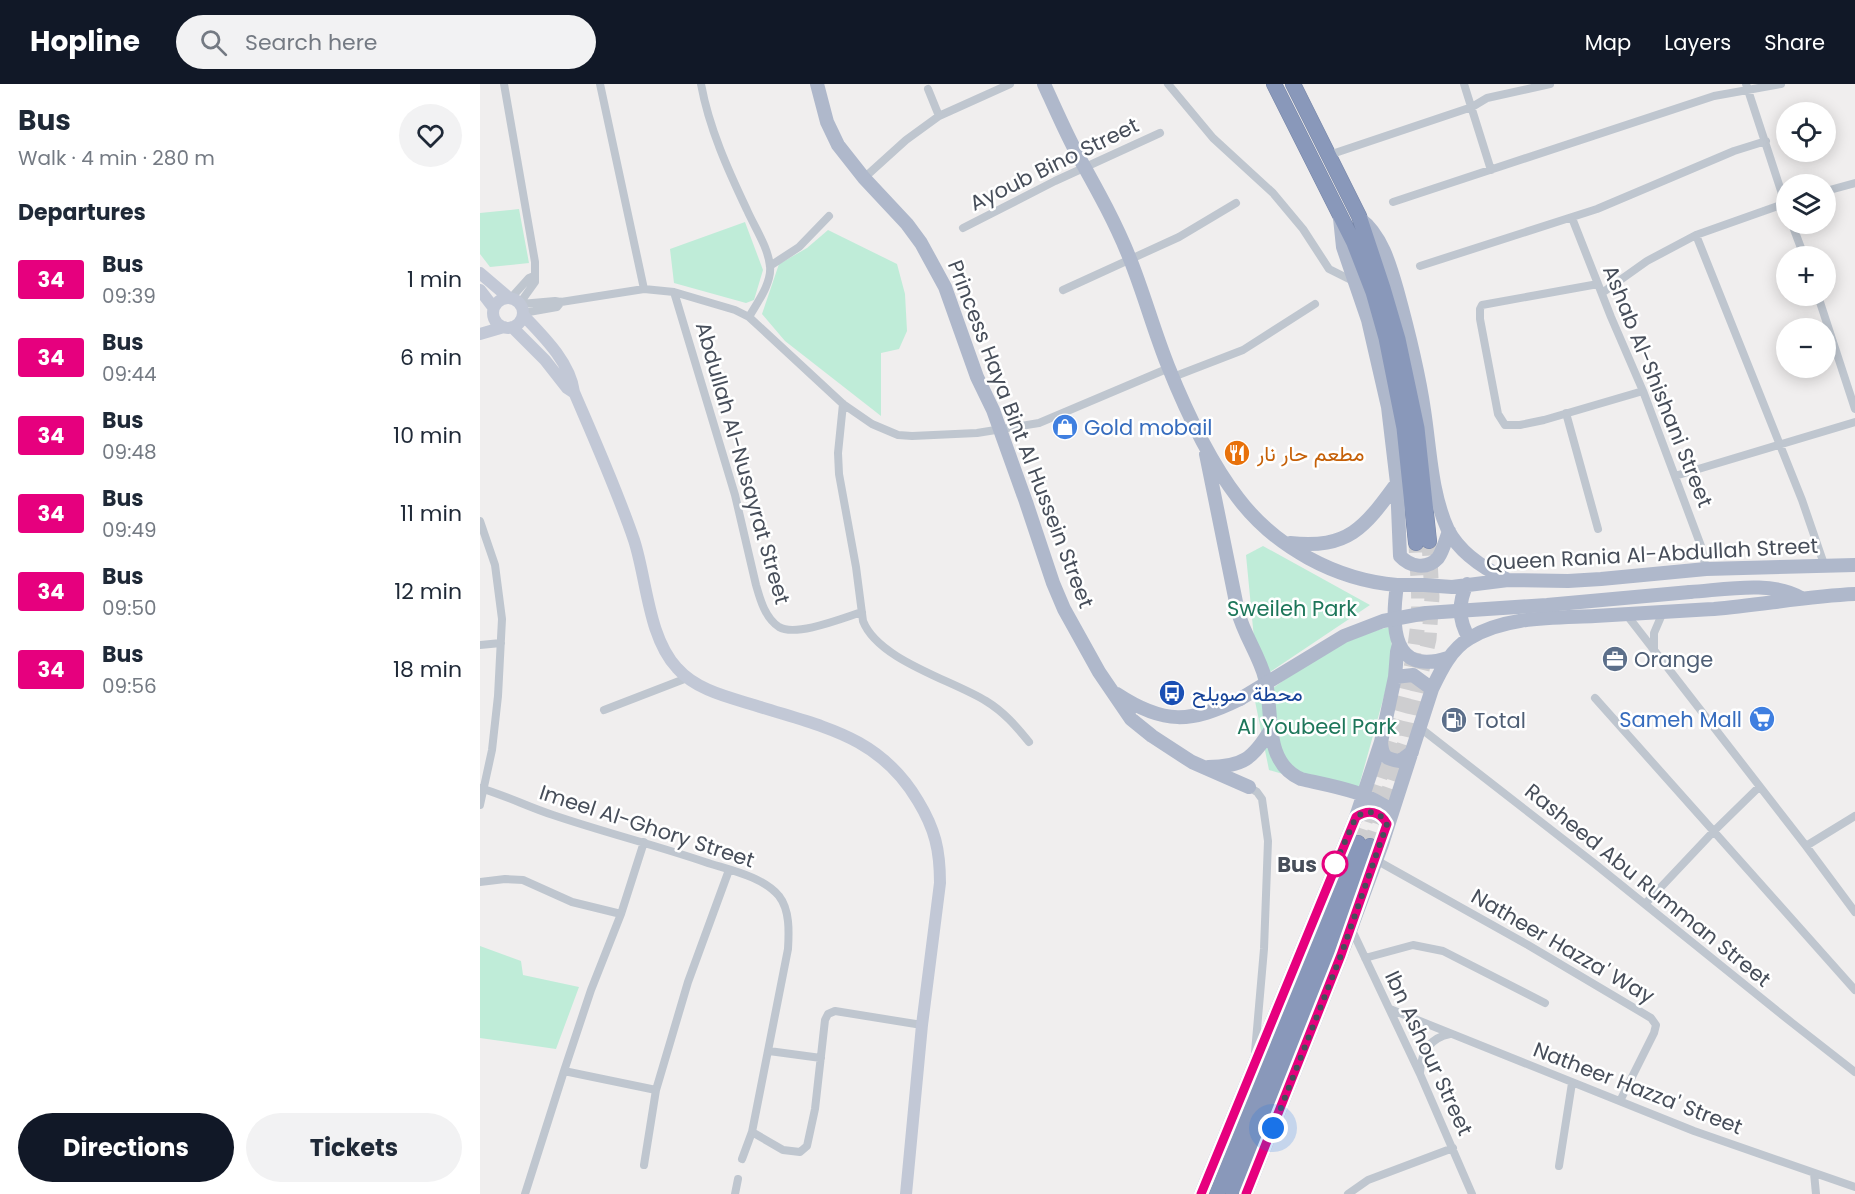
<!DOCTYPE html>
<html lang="en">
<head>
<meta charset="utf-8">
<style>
  :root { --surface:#fff; --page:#f2f2f3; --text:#1f2937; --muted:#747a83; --accent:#111827 }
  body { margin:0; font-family:Poppins,Vazirmatn,sans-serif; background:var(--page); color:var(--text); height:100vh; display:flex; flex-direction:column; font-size:22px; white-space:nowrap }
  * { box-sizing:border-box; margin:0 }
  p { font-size:20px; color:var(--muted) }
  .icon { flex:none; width:33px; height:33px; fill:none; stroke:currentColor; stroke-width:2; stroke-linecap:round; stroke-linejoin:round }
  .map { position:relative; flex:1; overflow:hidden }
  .details { display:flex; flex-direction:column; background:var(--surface); width:480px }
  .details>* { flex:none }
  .badge { padding:0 12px; border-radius:4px; font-size:21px; line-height:39px }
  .fabs { position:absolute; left:1296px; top:18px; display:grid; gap:12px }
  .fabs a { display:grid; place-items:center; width:60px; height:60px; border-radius:50%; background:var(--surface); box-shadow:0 3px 15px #0003; font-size:30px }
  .you { position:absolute; width:30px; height:30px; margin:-15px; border:4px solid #fff; border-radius:50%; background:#1a73e8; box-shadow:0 0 0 9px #1a73e833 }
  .map>.badge { position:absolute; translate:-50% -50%; box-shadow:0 0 0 3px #fff }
  h2 { padding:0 18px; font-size:22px; line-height:54px }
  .round { display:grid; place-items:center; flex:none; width:63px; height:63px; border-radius:32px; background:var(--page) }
  .overview { display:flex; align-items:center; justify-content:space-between; height:102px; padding:0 18px }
  h1 { font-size:28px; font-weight:700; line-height:45px }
  .primary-button { display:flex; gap:12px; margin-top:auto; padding:12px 18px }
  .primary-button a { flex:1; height:69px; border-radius:36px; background:var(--accent); color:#fff; font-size:24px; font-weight:700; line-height:69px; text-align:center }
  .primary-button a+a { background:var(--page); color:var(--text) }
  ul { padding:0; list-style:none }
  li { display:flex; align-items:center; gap:18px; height:78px; padding:0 18px }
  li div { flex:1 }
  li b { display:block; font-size:22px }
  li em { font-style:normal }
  li .badge { min-width:66px; font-weight:700; text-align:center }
  header { display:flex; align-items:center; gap:36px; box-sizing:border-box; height:84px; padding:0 30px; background:var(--accent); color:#fff }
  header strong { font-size:28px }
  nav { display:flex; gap:33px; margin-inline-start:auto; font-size:21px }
  .search { width:420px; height:54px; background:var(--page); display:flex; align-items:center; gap:15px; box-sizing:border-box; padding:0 21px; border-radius:33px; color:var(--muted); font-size:22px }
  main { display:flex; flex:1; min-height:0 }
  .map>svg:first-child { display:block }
</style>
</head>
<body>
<header>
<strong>Hopline</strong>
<div class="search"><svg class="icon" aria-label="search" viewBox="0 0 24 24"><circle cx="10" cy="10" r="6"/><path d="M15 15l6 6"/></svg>Search here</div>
<nav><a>Map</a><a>Layers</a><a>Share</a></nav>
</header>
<main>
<section class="details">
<div class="overview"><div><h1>Bus</h1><p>Walk · 4 min · 280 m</p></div><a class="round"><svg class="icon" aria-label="heart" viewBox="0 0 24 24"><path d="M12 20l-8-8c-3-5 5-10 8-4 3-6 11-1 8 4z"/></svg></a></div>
<h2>Departures</h2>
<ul>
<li><span class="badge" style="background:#e6007e;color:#fff">34</span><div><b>Bus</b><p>09:39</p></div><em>1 min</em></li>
<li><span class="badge" style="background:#e6007e;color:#fff">34</span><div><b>Bus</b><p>09:44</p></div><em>6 min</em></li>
<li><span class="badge" style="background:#e6007e;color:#fff">34</span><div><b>Bus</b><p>09:48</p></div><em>10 min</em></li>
<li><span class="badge" style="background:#e6007e;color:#fff">34</span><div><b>Bus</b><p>09:49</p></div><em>11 min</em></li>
<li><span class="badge" style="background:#e6007e;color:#fff">34</span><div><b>Bus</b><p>09:50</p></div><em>12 min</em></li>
<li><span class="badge" style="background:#e6007e;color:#fff">34</span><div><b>Bus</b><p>09:56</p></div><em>18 min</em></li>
</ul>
<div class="primary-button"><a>Directions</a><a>Tickets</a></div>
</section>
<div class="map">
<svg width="1375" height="1110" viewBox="0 0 1375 1110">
  <rect width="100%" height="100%" fill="#f0eeee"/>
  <path fill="#bfecd8" d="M39,125l10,54 -39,4 -10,-13v-41z
    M265,138l18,48 -9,30 -8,3 -72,-20 -4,-34z
    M348,146l69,34 8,30 2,37 -8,18 -18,4v63l-96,-75 -23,-27 17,-50 28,-16z
    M783,462l107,59 -112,75 -12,-125z
    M909,543l5,33 -35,126 -8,8 -82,-24 -14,-69c44,-31 81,-61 134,-74z
    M0,862l41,15 2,14 56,12 -23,62 -76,-11z"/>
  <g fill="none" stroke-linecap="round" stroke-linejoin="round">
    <path stroke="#ceced0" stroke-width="15" stroke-dasharray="15 8" stroke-linecap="butt" d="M878,759c23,-72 53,-146 60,-222 2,-26 -1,-52 -2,-78
      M890,762l36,-106 23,-101 3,-42 -3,-56"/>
    <g stroke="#7483a5" stroke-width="16">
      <path id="highway" d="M794,0l80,159 19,49 13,46 18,90 12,115
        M813,0l66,132 24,72 15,51 19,89 12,113
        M737,1110l141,-351
        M753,1110l137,-348"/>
    </g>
    <path stroke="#bfc6cf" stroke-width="8" d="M24,0l31,178v20l-15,21
      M120,0l44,205
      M221,0c8,44 27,86 46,126 8,18 21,37 23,56 2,17 -13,37 -21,51
      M688,0l45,54 60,55 30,36 26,40 26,13
      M984,0l27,86
      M1266,0l40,122
      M448,5l11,27
      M849,71l143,-48 15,-9 63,-14
      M384,94l42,-38 33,-24 71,-32
      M1346,107l29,-8
      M913,118l321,-106 67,-12
      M1092,134l39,99 32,74 58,155 5,23
      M1312,140l12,32
      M483,144l92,-47 105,-48
      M1216,151l106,265 23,67
      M290,182l29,-19 30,-31
      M940,182l177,-57 137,-58 32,-10
      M1118,200l-116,21 -2,4v10l18,95 7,11h15l24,-5 99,-29
      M583,206l116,-53 57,-34
      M194,208l61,203 21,90c4,14 9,33 23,42 17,10 64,-9 83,-15
      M1122,209l45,-32 49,-26 90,-32
      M1338,212l37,113
      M31,214l18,-20 5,-2
      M41,220l34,-3 6,1 83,-13 30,3 61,18 14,7 94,87 29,20 26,11 14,1 65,-3 62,-10 130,-55
      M43,229l34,-6 4,-5
      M693,293l70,-27 72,-46
      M363,320l-5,49 1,21 17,93 7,54c15,39 89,59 123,80 18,11 30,25 43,41
      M1086,329l32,116
      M1195,392l180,-54
      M0,437l15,44 7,54 -4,77 -6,54 -12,55
      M1146,530l180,232 49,66
      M0,561l21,-2
      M1174,565v-16l9,-21
      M1115,614l260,292
      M124,626l83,-32
      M939,643l176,137 196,158 64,50
      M769,703l8,5 5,7 6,42 -4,108 -9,103
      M0,704c25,7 48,19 73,27 50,17 102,30 152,47 24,8 57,14 74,34 11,14 10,36 9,53l-36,183 -10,27
      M1326,762l49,-30
      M896,776l152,85 123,73 5,7 -2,8 -34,68
      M0,798l25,-3 18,1 49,22 49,12
      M1165,820l68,-72 46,-45
      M871,844l69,146 52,120
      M885,874l48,-13 30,6 102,52
      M910,925l304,122 161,56
      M289,967l52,7
      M84,987l92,19
      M940,989c1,-20 9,-35 30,-39
      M272,1048l31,18 17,2 7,-6 8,-37 10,-89 3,-6 7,-3 87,14
      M164,1081l12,-75 32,-108 41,-112
      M1079,1082l13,-83
      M1334,1089l2,21
      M45,1110l39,-123 27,-81 30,-76 23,-72
      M255,1110l3,-15
      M868,1110l20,-14 85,-32"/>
    <path stroke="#c2c8d6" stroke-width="12" d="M0,189l28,24
      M0,206l13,17
      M13 229a15 15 0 1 1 30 0a15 15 0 1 1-30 0Z
      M43,231c20,21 47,47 51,77 21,49 43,98 60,148 13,40 14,97 43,128 19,22 51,29 77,37 68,22 125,30 164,96 17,28 22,49 22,82l-18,142 -16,169
      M32,243l33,33 22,28 6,4
      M0,250l24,-7"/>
    <path stroke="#afb8cb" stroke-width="14" d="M337,0l10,38 11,23 26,33 43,46 14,19 24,44 32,90 16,33 33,92 27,81 11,26 35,63 32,47 21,17 40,26 57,25
      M564,0c10,22 20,45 31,66 20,36 40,71 55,109 14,35 24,72 38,107 18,45 40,93 70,132 37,49 98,82 159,87
      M860,134l3,29 25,73 20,87 9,76 3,73c10,11 27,14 38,2 5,-7 8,-19 11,-27
      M880,135c21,15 30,46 37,71 11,40 21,79 27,120 6,39 7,83 24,120 12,23 35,38 58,49
      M726,370l32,158c6,23 21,43 27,66 9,33 -3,84 36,101 31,7 65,12 91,32
      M810,459c59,6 74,-15 107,-60
      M987,500c-9,19 -9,36 2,54
      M1210,508c33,-2 82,-12 111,6
      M968,574c-56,18 -57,-31 -51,-73h27l28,2 56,-7 60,1 33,-2 105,-10 149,-4
      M915,593l18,-2 19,14
      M637,610c47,31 74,29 123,5
      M901,658c1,15 5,17 19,19l12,-9
      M728,683c34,0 45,-8 63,-38
      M876,733c12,-8 24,-5 31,7
      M721,1110l155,-377 25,-75 14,-65 2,-25 2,-8
      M766,1110l95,-239 41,-111 50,-155c9,-19 19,-40 38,-51 36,-22 83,-20 125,-22 39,-2 79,-5 119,-7 47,-4 94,-13 141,-15"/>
    <use href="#highway" stroke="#8998ba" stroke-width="15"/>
    <path stroke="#afb8cb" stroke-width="14" d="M760,615l104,-63 39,-15 43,-8 121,-8 143,-13"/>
  </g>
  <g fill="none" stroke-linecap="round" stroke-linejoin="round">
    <g stroke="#fff" stroke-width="14">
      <path id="line" d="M721,1110l155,-377c12,-8 24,-6 31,7l-46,131 -95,239"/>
    </g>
    <use href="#line" stroke="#e6007e" stroke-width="9"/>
    <path stroke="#474e5a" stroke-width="6" stroke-dasharray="0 10.8" d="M793,1044l68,-173 46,-131c-7,-13 -19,-15 -31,-7l-21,47"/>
  </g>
  <defs>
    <g id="shop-disc" transform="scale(1.35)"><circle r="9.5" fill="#3f7fe0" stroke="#fff"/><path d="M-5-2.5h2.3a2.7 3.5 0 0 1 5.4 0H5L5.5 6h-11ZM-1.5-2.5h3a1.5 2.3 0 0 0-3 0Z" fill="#fff"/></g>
    <g id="restaurant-disc" transform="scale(1.35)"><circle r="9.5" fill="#e8710a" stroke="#fff"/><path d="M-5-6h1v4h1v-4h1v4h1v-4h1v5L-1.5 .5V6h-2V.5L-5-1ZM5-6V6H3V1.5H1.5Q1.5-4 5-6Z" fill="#fff"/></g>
    <g id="office-disc" transform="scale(1.35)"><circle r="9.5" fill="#5c6f8a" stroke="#fff"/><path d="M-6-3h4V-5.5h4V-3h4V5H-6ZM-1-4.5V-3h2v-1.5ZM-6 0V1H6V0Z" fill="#fff"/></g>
    <g id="bus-disc" transform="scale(1.35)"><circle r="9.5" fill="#1a4fb4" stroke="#fff"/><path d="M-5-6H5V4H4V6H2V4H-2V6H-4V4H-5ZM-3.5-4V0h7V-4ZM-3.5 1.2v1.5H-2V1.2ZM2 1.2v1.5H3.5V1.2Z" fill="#fff"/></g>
    <g id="supermarket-disc" transform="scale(1.35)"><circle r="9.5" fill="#3f7fe0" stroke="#fff"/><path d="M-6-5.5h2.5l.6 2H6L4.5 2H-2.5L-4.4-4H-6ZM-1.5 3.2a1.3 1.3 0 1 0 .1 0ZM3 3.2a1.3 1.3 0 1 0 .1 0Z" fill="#fff"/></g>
    <g id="fuel-disc" transform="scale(1.35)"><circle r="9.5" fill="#5c6f8a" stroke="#fff"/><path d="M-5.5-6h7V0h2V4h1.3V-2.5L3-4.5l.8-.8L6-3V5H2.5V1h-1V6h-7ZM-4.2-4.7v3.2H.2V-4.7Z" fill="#fff"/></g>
  </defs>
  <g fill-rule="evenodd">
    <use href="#shop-disc" x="585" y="343"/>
    <use href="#restaurant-disc" x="757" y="369"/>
    <use href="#office-disc" x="1135" y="575"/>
    <use href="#bus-disc" x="692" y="609"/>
    <use href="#supermarket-disc" x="1282" y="635"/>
    <use href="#fuel-disc" x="974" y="636"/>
  </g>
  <circle fill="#fff" stroke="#e6007e" stroke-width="3" cx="855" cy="780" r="12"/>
  <g text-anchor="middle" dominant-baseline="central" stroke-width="5" stroke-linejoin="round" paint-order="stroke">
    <g font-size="21" fill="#474e5a" stroke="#fff">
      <text transform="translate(574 80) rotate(-26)">Ayoub Bino Street</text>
      <text transform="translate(1178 302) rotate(68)">Ashab Al-Shishani Street</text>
      <text transform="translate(541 350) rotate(69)">Princess Haya Bint Al Hussein Street</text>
      <text transform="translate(263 379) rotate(74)">Abdullah Al-Nusayrat Street</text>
      <text transform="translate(1172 470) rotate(-3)">Queen Rania Al-Abdullah Street</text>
      <text transform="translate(167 742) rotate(18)">Imeel Al-Ghory Street</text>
      <text transform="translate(1168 801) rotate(39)">Rasheed Abu Rumman Street</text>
      <text transform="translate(1083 862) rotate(30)">Natheer Hazza' Way</text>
      <text transform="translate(949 969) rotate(65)">Ibn Ashour Street</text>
      <text transform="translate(1158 1004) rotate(21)">Natheer Hazza' Street</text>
    </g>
    <g font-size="21" fill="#366cbe" stroke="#fff" text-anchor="start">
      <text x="604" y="343">Gold mobail</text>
      <text x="1262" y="635" text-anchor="end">Sameh Mall</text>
    </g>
    <g font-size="21" fill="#c56008" stroke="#fff" text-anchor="start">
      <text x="777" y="369">مطعم حار نار</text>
    </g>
    <g font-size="21" fill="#1d765a" stroke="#fff">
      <text x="812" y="524">Sweileh Park</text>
      <text x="837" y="642">Al Youbeel Park</text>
    </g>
    <g font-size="21" fill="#4e5e75" stroke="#fff" text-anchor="start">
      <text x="1154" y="575">Orange</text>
      <text x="994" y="636">Total</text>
    </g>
    <g font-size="21" fill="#164399" stroke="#fff" text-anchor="start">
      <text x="712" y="609">محطة صويلح</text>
    </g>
    <g font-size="21" font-weight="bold" fill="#474e5a" stroke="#fff" text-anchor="end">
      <text x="837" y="780">Bus</text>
    </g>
  </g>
</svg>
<div class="fabs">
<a><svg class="icon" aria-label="locate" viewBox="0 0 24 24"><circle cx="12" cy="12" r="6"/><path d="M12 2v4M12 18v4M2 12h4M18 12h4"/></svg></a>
<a><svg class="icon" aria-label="layers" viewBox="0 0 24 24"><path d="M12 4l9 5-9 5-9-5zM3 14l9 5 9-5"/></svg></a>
<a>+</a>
<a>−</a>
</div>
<div class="you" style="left:793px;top:1044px"></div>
</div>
</main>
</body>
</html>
